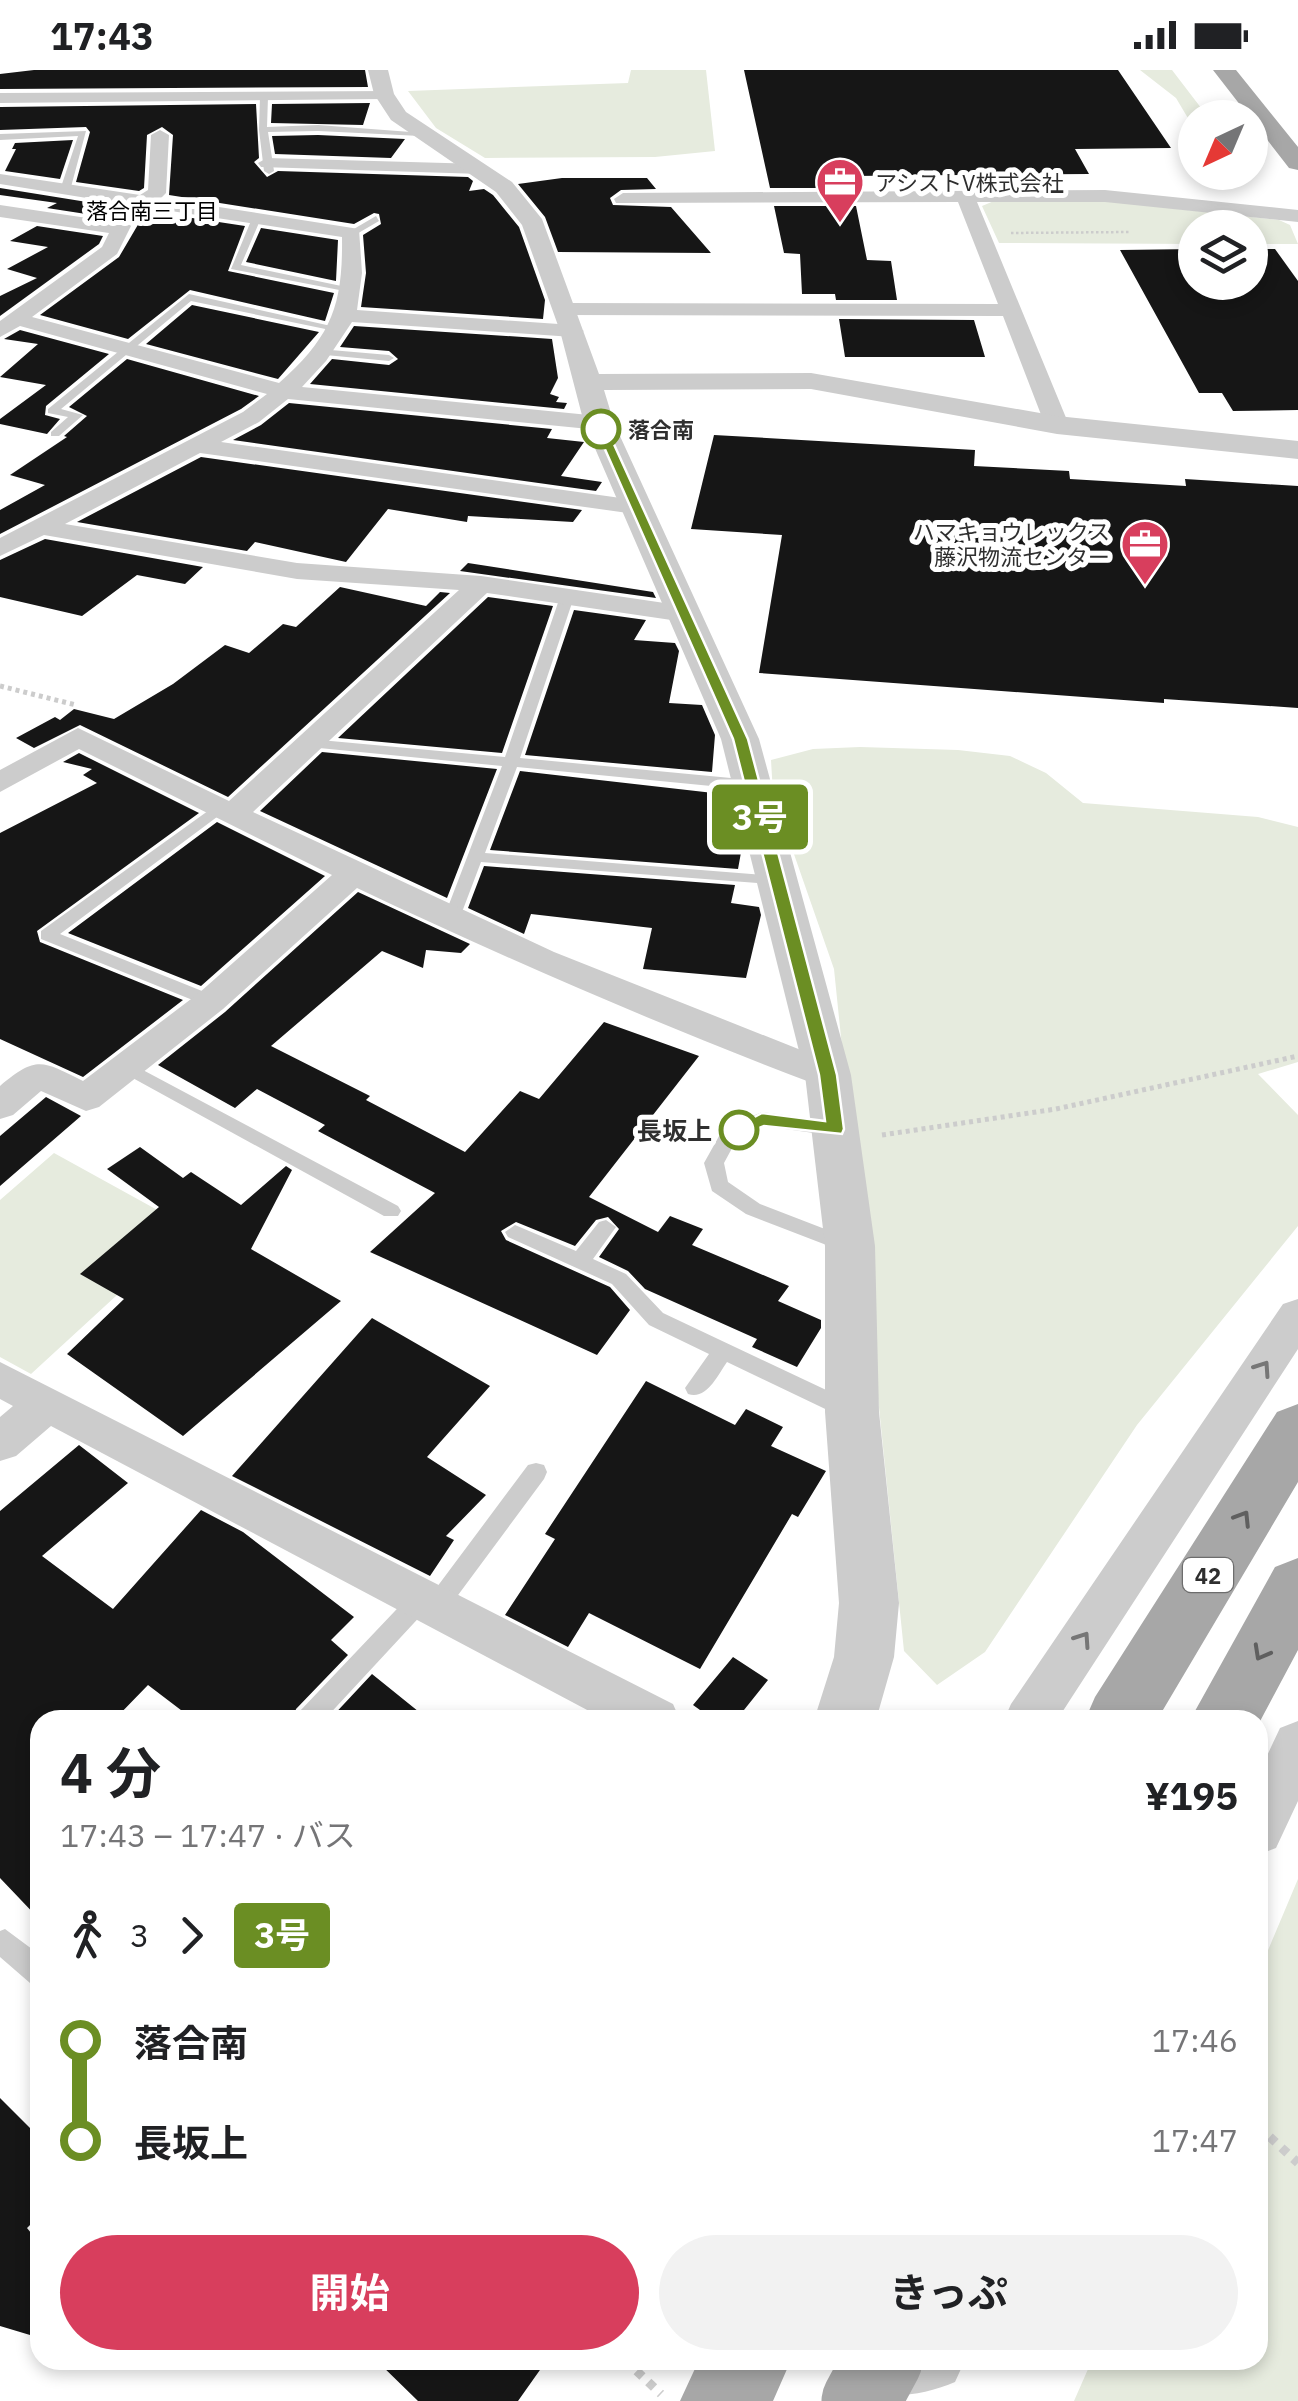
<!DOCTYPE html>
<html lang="ja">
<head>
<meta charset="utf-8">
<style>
  :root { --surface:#fff; --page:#f2f2f2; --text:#202124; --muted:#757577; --accent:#d83e5d }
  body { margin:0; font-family:"IBM Plex Sans","Noto Sans JP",sans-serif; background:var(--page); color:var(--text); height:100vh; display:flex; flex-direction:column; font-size:38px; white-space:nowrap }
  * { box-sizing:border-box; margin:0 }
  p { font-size:32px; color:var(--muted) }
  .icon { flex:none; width:55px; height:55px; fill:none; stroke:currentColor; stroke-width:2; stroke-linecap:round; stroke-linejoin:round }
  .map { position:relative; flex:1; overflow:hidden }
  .drawer { position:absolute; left:30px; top:1640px; width:1238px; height:660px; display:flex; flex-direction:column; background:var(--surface); border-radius:30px; box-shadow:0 5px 15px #0003 }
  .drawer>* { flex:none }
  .badge { padding:0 20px; border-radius:8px; font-size:35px; line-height:65px }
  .needle { width:65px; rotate:224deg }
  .fabs { position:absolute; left:1178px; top:30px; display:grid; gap:20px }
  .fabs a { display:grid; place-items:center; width:90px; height:90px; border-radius:50%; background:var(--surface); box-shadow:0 5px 15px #0003; font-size:50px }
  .map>.badge { position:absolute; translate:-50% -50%; box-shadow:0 0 0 5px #fff }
  .legs { display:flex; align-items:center; gap:15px; height:110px; padding:0 30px; font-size:32px }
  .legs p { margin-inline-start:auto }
  .summary { display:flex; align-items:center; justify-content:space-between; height:170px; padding:0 30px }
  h1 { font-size:55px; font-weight:700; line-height:75px }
  .action { display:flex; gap:20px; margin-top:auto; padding:20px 30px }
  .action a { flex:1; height:115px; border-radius:60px; background:var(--accent); color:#fff; font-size:40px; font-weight:700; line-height:115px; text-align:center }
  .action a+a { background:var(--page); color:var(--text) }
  ul { padding:0 30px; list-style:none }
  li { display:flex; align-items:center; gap:35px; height:100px; font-size:38px }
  li i { display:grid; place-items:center; width:15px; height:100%; margin:0 12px; background:currentColor }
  li i::after { content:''; width:25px; height:25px; margin:-12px; border:8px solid; border-radius:50%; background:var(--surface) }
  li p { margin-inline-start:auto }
  li:first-child i { background:linear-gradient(#0000 50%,currentColor 0) }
  li:last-child i { background:linear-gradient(currentColor 50%,#0000 0) }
  .status { display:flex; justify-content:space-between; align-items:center; height:70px; padding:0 50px; background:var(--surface); direction:ltr }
  .status svg { height:28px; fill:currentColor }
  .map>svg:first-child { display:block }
</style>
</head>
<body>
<div class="status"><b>17:43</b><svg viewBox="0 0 49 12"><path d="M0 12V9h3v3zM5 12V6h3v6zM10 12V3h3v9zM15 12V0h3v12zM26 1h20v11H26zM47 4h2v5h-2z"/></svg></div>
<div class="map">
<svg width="1298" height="2331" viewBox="0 0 1298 2331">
  <rect width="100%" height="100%" fill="#fff"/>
  <path fill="#e6ebde" d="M631,0h75l9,81 -60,6 -170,1 -49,-30 -28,-37 220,-8z
    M1140,0h32l36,47 -13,1v12l-19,-32z
    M994,131h112l173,19 11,5 8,19h-48v-16h-55v16l-196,-1 -17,-37z
    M860,677l98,3 52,6 36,17 37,30 175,14 40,10v235l-40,12 40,41v111l-161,199 -152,227 -48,33 -33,-34 -70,-682 -61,-175 -2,-34 42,-11z
    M54,1083l136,75 -159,146 -31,-17v-157z
    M1298,1809v522h-224l18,-41h166v-386z"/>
  <path fill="#161616" d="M34,0h331l3,17 -368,2v-15z
    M744,0h374l53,78 -96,1 14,25 -239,2 2,12h-82z
    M370,33l-7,22 -92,-2 1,-19z
    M256,34l3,54 -5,4 13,15 11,-6 190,6 5,4 -4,10 15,-2 9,6 26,32 26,73 -2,19 -182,-12 5,-34 -3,-38 18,-11 -2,-10 -5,-1 -20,11 -185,-29 4,-60 -11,-8 -15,8 -3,53 -5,3 -63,-9 14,-50 -4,-5 -86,3v-23z
    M318,65l87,4 -14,19 -116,-4 -3,-18z
    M73,70l-13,39 -55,-8 11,-22h-4l3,-6z
    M562,108h85l9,11 -35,1 -11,8 3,7 58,2 40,46 -153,-1 -13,-35 -27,-33z
    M0,118l118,19 -6,11 -65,-10 10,-5 -57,-8z
    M774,136h82l11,54 24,1 6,39h-61l-1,-6h-33l-2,-40 -16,-1z
    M146,141l99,15 -17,45 106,22 -9,28 -135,-31 -62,49 -88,-24 79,-58z
    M37,156l66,10 -4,8 -99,72v-20l37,-18 -30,-9 41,-22 -38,-6z
    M261,158l77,12 -2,41 -90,-19z
    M1195,179v33h55v-33h25l23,32v129l-65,1 -11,-18h-23l-79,-143z
    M192,235l127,27 -41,47 -132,-35z
    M839,249l135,1 11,37h-140z
    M354,256l198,13 6,39 -8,16 9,3 -3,5 11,1 -3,6 -254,-25 22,-25 57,6 9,-6 -9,-8 -49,-4z
    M20,260l89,24 -63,52 -1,9 15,4 -13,15 -47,-10v-5l46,-34 -46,-8 38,-33 -34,-5z
    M127,289l132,37 -18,13 -241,125v-24l45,-25 -35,-10 57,-38 -3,-1 23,-20 -18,-9z
    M289,333l263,26 -5,9 37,4 -23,34 41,6 -6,9 -363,-51 28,-15z
    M714,365l261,15 -1,16 95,5 1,8 116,7 -1,-7 113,7v222l-134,-9v4l-405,-30 23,-138 -91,-6z
    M201,387l381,53 -9,12 -105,-6 -1,6 -79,-13 -42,53 -91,-20 -8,9 -170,-29z
    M45,469l158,28 -18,17 -48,-9 -55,41 -82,-19v-37z
    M468,493l185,29 3,6 -196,-27z
    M340,517l86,19 14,-14 10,1 -222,204 -148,-72 -46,23 -18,-10 39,-21 5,3 14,-11 40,10 59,-35 52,-39 24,8 34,-29 13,3z
    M488,527l65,9 -51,147 -164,-15z
    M574,540l72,10 -12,20 41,3 4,8 -10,52 33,2 13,30 -3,37 -187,-17z
    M322,682l175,17 -50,129 -187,-87z
    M79,683l120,60 -162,118 3,11 143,58 -100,77 -83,-38v-206l97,-50 -14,-8 9,-6 -29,-7z
    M520,701l211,24 -6,50 17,2 -4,22 -248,-19z
    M217,752l108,54 -124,110 -133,-53z
    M484,796l251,19 -4,18 28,4 2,8 -15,63 -103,-9 9,-41 -121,-14 -7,20 -56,-26z
    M358,822l112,52 -9,9 -35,-3 -3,18 -41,-17 -111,95 99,50 -4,4 99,52 55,-61 19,8 65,-77 95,34 -110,141 69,35 12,-16 33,13 -11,16 97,41 -11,15 43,19v8l-24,39 -45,-20 5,-8 -112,-50 -17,-18 -29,-14 20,-28 -11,-12 -12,3 -21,26 -59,-24 -15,9 5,9 104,47 20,23 -33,45 -227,-103 65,-59 -117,-62 7,-6 -68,-36 -22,19 -77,-43 67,-53z
    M46,1027l35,19 -81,70v-50z
    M140,1077l43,31 8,-6 50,33 45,-39 6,4 -41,79 90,52 -158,135 -116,-82 57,-55 -44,-25 79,-67 -52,-38z
    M372,1248l118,68 -63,71 59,38 -40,41 8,4 -24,36 -198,-100z
    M646,1311l89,44 11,-16 37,18 -12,19 55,25 -28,46 -6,-3 -92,155 -111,-56 -21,34 -63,-32 50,-76 -10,-5z
    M79,1375l49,38 -86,73 71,53 88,-99 42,22 111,85 -23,23 17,15 -52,54 -3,11h-99l-46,-35 -34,35h-74v200l-40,-42v-367z
    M733,1587l35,23 -32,40h-22l-21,-15z
    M372,1604l57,46h-100z
    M0,2028l40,40v77l-13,13 13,16v94l-40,-12z
    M376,2290h171l-29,41h-100z"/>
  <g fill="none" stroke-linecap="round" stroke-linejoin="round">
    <path stroke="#ccc" stroke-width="2.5" stroke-dasharray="2.5 2.5" stroke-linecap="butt" d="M1011,163l118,-1"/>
    <path stroke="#ccc" stroke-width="5" stroke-dasharray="4 4" stroke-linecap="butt" d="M0,616l76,19
      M882,1065l174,-26 242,-53"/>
    <path stroke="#ccc" stroke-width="9" stroke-dasharray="8 8" stroke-linecap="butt" d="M1258,2056l40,37
      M625,2290l36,34"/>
    <path fill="#ccc" fill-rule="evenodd" d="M264,25l4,2 -1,30 51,-2 106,8 -4,3 -102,-5 -50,1 6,39 -5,3 -5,-3 -5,-41 1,-33z
      M86,61l-15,56 -5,3 -5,-3 17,-51 -78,4v-6z
      M253,146l8,2 -20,47 110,23 4,5 -124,-24z
      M376,146l3,5 -24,14 -8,-2z
      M189,224l151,34 -5,3 -144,-30 -130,108 22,6 -24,21h-8v-4l17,-15 -20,-4v-4z
      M319,279l70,6 5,3 -5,3 -74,-7 -1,-2z
      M568,520l7,4 -55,164 232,22 8,5 -8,5 -235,-23 -32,86 292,23 6,1v8l-302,-23 -22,58 -2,4h-12l-2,-4 59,-154 -193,-19 -7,-4 7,-4 196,18 56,-163z
      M219,733l8,5 -2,3 -165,123 157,63 3,4 -3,4h-12l-164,-66v-8z
      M126,991l272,145 3,5 -3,5h-14l-264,-145 -3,-4 3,-4z
      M762,1042l73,10 9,7 -9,7 -71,-10 -27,13 -13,24 4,19 32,22 96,37 3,5 -3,5h-14l-96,-37 -34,-23 -8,-28 19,-34z
      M606,1150l10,7 -23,32 33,15 37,39 195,92 3,6 -3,6 -8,3 -8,-3 -115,-55c-10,14 -20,38 -39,32l-3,-6 24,-34 -60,-29 -37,-41 -104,-47 -3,-5 10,-7 61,26 23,-29z
      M536,1393l8,2 3,7 -3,7 -100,135 -8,4 -10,-8 -102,110h-28l3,-8 114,-120 8,-3 10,6 97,-130z
      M5,1859l35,26v32l-10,-4 -30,-26v-26z"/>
    <path fill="#ccc" fill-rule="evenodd" d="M390,21v6l-6,2 -384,4v-10z
      M160,60l9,5 -3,58 -5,5 198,31 3,44 -5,37 216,15 11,6 -11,6 -221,-15 -26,39 -24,26 297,29 12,7 -12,7 -311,-31 -29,23 -38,20 414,58 12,7 -12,7 -435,-61 -135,71 232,39 184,13 204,30 14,8 -14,8 -198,-29 -234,219 301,140 287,114 5,9 -5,9 -13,4 -13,-4c-156,-59 -308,-125 -458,-196l-134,121 -124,98 -13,4 -45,-20 -28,24 -13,4v-33c37,-31 42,-25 83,-5l116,-88 133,-118 -253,-126 -79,43v-22l78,-42 151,73 230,-211 -162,-11 -253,-44 -44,21v-18l243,-126 24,-18 -247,-68 -20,11v-16l102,-74 7,-14 -109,-16v-12l114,17 10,-18 -124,-20v-10l140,21 8,-5 3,-55zM145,137l197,30c1,69 -11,100 -63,146l-247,-66 85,-63 22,-44z
      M267,88l214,6 9,5 -9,5 -220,-7 -3,-4z
      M1105,120l193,20v12l-193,-20h-128l92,223 -12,7 -12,-7 -42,-109 -438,-1 -10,-6 10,-6 433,1 -40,-102 -342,1 -2,-4 9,-6z
      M1298,1229v50l-241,371h-53l7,-16 272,-400z
      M0,1292l673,342 7,16h-74l-555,-294 -35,30 -16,5v-44l13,-11 -13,-7z
      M1298,1651v80l-22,47 -18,7v-80l22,-47z
      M839,2290h126l-10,22c-35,15 -73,19 -108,3z"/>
    <path fill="#ccc" fill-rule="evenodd" d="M368,0h20l6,24 12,18 106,70 30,37 57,155 212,-1 246,43 241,25v18l-241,-25 -246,-45 -207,1 10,33 145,316 92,336 24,171 4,166 20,191 -5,54 -18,63h-62l20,-63 5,-54 -14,-191v-166l-20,-171 -84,-336 -137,-316 -24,-92 -38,-106 -26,-33 -105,-72 -17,-26z"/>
    <path fill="#a7a7a7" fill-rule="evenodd" d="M1213,0h23l62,77v23l-9,-2z
      M1298,1334v78l-141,238h-72l10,-23 182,-285z
      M1298,1488v92l-40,75v-5h-68l85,-153z
      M699,2290h92l-18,41h-93z"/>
    <path stroke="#a7a7a7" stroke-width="79" d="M861,2331l22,-41"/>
  </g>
  <defs><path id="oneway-chevron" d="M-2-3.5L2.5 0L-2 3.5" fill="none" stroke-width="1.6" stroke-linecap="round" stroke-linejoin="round" transform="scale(2.5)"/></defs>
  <g stroke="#767676">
    <use href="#oneway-chevron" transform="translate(1263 1298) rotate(-56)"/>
    <use href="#oneway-chevron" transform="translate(1083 1569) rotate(-56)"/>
  </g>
  <g stroke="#5f5f5f">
    <use href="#oneway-chevron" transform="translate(1243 1448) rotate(-58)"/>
    <use href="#oneway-chevron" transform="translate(1261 1583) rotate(119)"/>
  </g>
  <path fill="#6b8e23" stroke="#fff" stroke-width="2.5" d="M601,356l6,3 141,310 89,336 7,54 -2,5 -78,-8 -25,10 -9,-6 32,-17 63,8 -6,-46 -86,-336 -137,-310z"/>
  <defs>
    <g id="office-pin" transform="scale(2.5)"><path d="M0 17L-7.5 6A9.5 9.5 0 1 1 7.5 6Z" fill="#d83e5d" stroke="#fff"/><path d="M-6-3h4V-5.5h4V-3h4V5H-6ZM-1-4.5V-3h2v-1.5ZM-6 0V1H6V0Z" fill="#fff"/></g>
  </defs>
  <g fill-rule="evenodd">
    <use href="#office-pin" x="840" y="112"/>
    <use href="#office-pin" x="1145" y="474"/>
  </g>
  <g fill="#fff" stroke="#6b8e23" stroke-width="5">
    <circle cx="601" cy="359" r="18"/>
    <circle cx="739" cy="1060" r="18"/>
  </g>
  <g text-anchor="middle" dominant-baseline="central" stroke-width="10" stroke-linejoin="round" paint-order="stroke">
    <g font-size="22" fill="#2f2f2f" stroke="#fff" text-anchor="start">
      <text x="875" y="112">アシストV株式会社</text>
      <text x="1110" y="461" text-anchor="end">ハマキョウレックス<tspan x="1110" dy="25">藤沢物流センター</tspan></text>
    </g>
    <g font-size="22" fill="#000" stroke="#fff">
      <text x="152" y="140">落合南三丁目</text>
    </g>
    <g font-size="22" font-weight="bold" fill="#2f2f2f" stroke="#fff" text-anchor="start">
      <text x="628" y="359">落合南</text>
    </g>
    <rect fill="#fff" stroke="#6d6d6d" stroke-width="2.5" x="1183" y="1488" width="50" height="34" rx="8"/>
    <g font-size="22" font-weight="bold" fill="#2f2f2f">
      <text x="1208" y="1505">42</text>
    </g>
    <g font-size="25" font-weight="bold" fill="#2f2f2f" stroke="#fff" text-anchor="end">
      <text x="712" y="1060">長坂上</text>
    </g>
  </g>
</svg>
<div class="fabs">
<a><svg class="needle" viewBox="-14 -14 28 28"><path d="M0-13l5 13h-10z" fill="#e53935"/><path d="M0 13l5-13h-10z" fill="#757577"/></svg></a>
<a><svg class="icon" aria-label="layers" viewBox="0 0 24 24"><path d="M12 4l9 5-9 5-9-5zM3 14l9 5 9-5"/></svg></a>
</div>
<b class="badge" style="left:760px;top:747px;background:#6b8e23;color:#fff">3号</b>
<section class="drawer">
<div class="summary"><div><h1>4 分</h1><p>17:43 – 17:47 · バス</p></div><b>¥195</b></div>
<div class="legs"><svg class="icon" aria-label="walk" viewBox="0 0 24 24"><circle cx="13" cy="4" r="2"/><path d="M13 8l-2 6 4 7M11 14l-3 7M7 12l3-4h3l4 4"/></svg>3<svg class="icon" aria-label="forward" viewBox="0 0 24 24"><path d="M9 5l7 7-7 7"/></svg><b class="badge" style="background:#6b8e23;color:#fff">3号</b></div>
<ul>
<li><i style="color:#6b8e23"></i><b>落合南</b><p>17:46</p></li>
<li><i style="color:#6b8e23"></i><b>長坂上</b><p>17:47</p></li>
</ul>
<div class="action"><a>開始</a><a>きっぷ</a></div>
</section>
</div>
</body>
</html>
